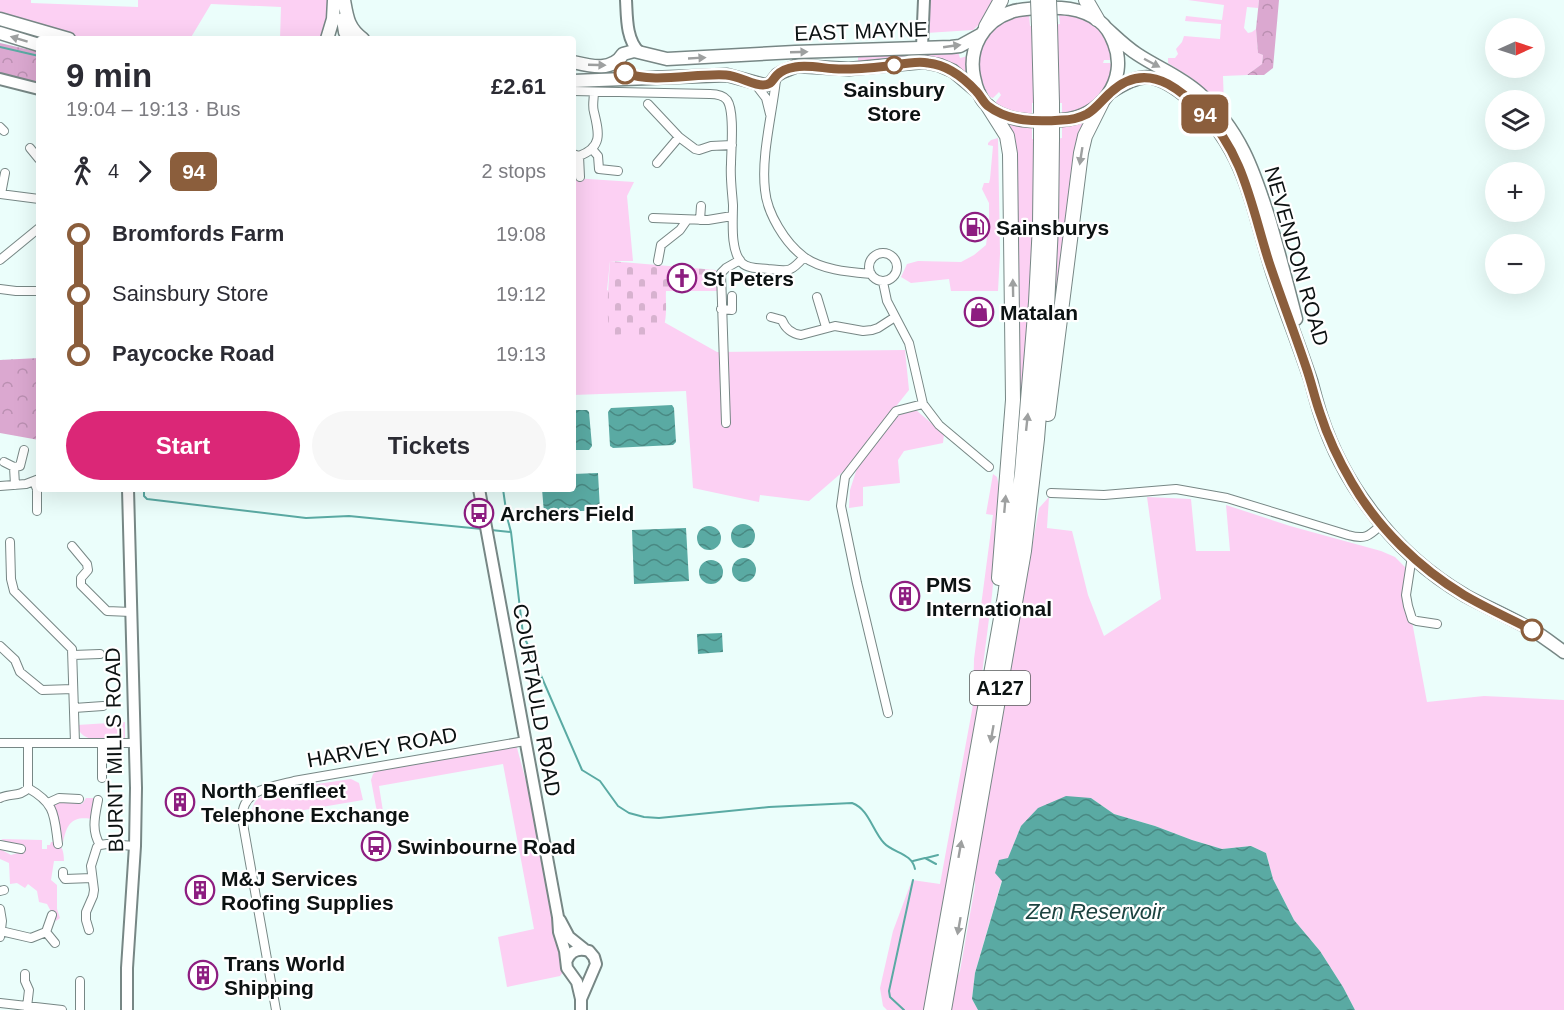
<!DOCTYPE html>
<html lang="en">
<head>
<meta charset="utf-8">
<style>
  :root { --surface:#fff; --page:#f7f7f7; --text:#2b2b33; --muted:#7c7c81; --accent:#db2777 }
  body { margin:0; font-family:Arial,sans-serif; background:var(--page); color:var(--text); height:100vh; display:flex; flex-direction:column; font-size:22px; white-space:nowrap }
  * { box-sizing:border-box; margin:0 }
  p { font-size:20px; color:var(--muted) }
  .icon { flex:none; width:33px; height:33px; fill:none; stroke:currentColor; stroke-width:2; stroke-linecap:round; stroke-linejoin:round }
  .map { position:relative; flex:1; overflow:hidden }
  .side { position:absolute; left:36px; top:36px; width:540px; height:456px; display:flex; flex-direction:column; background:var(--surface); border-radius:6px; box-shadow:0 6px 24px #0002 }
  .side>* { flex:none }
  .badge { padding:0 12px; border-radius:9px; font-size:21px; line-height:39px }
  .needle { width:39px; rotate:87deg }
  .controls { position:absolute; left:1485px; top:18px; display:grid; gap:12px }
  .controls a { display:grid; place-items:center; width:60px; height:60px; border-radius:50%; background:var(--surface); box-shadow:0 6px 24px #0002; font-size:30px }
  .map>.badge { position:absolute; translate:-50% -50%; box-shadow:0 0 0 3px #fff }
  .legs { display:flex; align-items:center; gap:9px; height:66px; padding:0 30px; font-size:20px }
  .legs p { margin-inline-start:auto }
  .headline { display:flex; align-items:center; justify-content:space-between; height:102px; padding:0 30px }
  h1 { font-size:33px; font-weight:700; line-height:45px }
  .primary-button { display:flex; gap:12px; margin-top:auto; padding:12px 30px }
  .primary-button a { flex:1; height:69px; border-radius:36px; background:var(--accent); color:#fff; font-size:24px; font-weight:700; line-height:69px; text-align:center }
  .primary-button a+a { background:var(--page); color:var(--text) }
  ul { padding:0 30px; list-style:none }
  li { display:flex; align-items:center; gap:21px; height:60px; font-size:22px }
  li i { display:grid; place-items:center; width:9px; height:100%; margin:0 8px; background:currentColor }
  li i::after { content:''; width:15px; height:15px; margin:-8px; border:4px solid; border-radius:50%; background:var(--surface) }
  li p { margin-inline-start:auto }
  li:first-child i { background:linear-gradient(#0000 50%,currentColor 0) }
  li:last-child i { background:linear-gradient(currentColor 50%,#0000 0) }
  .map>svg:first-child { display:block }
</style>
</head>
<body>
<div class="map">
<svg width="1564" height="1010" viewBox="0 0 1564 1010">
  <defs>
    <pattern id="forest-crowns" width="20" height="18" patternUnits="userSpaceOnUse" patternTransform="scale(1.5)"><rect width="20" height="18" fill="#dba8d0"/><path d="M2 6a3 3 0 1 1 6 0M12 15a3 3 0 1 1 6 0" fill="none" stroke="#bb90b2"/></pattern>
    <pattern id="cemetery-stones" width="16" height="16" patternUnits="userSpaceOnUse" patternTransform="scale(1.5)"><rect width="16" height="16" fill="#fcd0f3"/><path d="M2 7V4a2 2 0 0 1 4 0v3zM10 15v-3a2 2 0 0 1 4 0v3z" fill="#d7b2cf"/></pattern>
    <pattern id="water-waves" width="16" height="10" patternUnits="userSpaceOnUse" patternTransform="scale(1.5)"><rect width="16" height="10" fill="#5aaaa3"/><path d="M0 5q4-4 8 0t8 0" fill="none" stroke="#498983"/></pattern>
  </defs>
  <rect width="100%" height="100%" fill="#ebfefb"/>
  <path fill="#fcd0f3" d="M0,0h31v3l107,4v-7h191l-2,24 -8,15h-39l1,-32 -70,-3 -21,35h-100l-24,-4 -66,-20z
    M930,0h66l-11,19 -12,11 -47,3z
    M1188,0h71l-1,8 -11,-1 -3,21 4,5 4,-1 4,-3 2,24 5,2 -1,9 -15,11 -24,1 1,30 -2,1 -29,-28 -25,-16v-5h7l3,-4 -2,-5 6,-7 2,-6 36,3 1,-15 -36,-3 1,-5 36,4 2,-15z
    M1029,14l1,12h6l1,77h-5v12c-14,0 -26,-4 -37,-12l6,-8 -2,-3 -6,6 -3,-1c-22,-29 -12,-70 25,-81 4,-2 10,-2 14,-2z
    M1059,15l16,1 1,-1c22,8 30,20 36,42l-2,3h-6l-1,3h7l3,4 -3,14 -12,19 -18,11 -18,4v-12h-7l-1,-78 6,-1z
    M958,52l2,6 8,-2v17l-3,2 -11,-7 -107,-4 11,-3v-6l78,-2 9,1z
    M1000,119l32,6v14h5l-7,200 -23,221 6,-410z
    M1085,120l-38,245 9,-226 6,-1v-13l14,-1z
    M998,138l2,116 -2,37h-47l-2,-12 -38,4 -10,-6 6,-13 11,-3 43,1 13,-7 12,-10 3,-23v-19l-7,-14 2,-6h5l1,-4 3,-33 -5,-1v-2l3,-3z
    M573,178l61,4 -7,14 6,65h-23l-3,29 110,62 188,-2 4,40 -63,79 -37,32 -49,-6 -1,7 -5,-1 -61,-13 -7,-97 -113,4z
    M916,410l28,24 -1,9 -39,8 -6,9 2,23 -37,4v19l-14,2 1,-18 8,-25 38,-49z
    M993,474l4,3 4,19 -9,99 -14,110 -53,305h-38l-4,-4 -3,-18 13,-57 19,-51 28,4 33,-179 1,-46 19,-144 -7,-1z
    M1049,497l-2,31 25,3 16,64 16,41 57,-37 -14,-102 44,2 5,52h34l-4,-46 64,21 91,25 14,6 11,11 2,32 19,102 57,-6 80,4v310h-209l-12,-23 -23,-36 -26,-31 -21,-41 -7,-26 -15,-7 -29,3 -30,-9 -37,-14 -41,-12 -23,-16 -70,28 -13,33 -33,114 -3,26 6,11h-28l5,-28 5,-11 15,-85 -1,-15 65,-363z
    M125,722v19c-15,-1 -44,4 -48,-16z
    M516,744l15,56 33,171 -4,5 -53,11 -9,-50 36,-8 -31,-165 -124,22 6,38 -6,-1 -8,-43 2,-6 4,-3z
    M351,779l8,4 4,17 -112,19c1,-7 1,-16 8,-21 12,-9 74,-16 92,-19z
    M86,798h14l-3,22c-23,-5 -30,1 -34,23l-11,-38 12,-4 18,3z
    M1,839l41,1v9h5v-4h3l1,-3c11,-1 13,10 13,19h-10l-3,19 6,5v24l3,9 -4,3 -9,-17 -8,-2 -2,-11 -9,-7 -3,4 -8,-5 -7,1 -1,-21 -9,-4v-10l11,6 13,-4 1,-4 -19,-5z"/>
  <path fill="url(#forest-crowns)" d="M1259,0h20l-6,68 -9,7h-17l15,-11 1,-9 -5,-2 -2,-24z
    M0,43l39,9v33l-39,-12z
    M39,358v82l-39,-7v-73z"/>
  <path fill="url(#cemetery-stones)" d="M610,261l106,9 1,21h-51c-1,13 5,45 -16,46 -7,0 -13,-3 -20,-3 -6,-1 -13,2 -19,2 -6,-18 -2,-55 -1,-75z"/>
  <path fill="url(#water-waves)" d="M672,405l2,3 2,34 -3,3 -60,3 -3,-2 -2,-34 3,-4z
    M573,410h14l2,2 3,34 -3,4h-16z
    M598,473l2,37 -56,3 -2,-24h31v-15z
    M731 536a12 12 0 1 1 24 0a12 12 0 1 1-24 0Z
    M697 538a12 12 0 1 1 24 0a12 12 0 1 1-24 0Z
    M686,528l3,53 -55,3 -2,-54z
    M732 570a12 12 0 1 1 24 0a12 12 0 1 1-24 0Z
    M699 572a12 12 0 1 1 24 0a12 12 0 1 1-24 0Z
    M722,633l1,19 -25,2 -1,-20z
    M1066,796l25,2 23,16 41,12 37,14 30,9 29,-3 15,7 7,26 21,41 26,31 23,36 12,23h-377l-6,-11 3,-26 27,-92 -7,-8 4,-13 9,-2 13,-32 17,-18z"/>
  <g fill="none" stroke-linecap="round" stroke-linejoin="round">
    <path stroke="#5aaaa3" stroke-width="2" d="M0,47l39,9
      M144,489v7l3,3 159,19 43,-2 133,13
      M491,530l20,2 -4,-15 -4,-28
      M511,532l12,102 59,136 18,11 18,25 11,7 15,4 15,1 110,-11 83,-4c17,6 20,27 32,40 9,10 28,10 31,26
      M926,858l12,-3
      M913,861l12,-3 11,6
      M904,1010l-14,-13 -1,-6 24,-111"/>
    <g stroke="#778785" stroke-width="10">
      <path id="street" d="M776,80c-4,35 -15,76 -11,110 2,23 20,53 39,67 18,13 45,15 67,17
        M756,85l10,13 4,16
        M573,91l137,3c6,0 13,1 17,6 8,11 4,50 4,64 -1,13 1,27 2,41 0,16 -3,46 9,58 6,6 18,5 26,6 21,2 22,4 36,-12
        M648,104l31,33
        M0,127l4,4
        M30,148l9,11
        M592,149l6,7 1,13 19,2
        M573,154l6,2c24,-9 20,-23 15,-44 -2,-6 0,-14 0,-20
        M579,156l1,21
        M657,163l22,-26 16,12 4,1 12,-4 21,-1
        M0,194l39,5
        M1,194l4,-21
        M653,218l55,2 24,-4
        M700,220l1,-14
        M869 267a14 14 0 1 1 28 0a14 14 0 1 1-28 0Z
        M0,260l39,-32
        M658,261l3,-16 19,-15 7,-10
        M883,282l4,19 22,42 14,61 16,21 50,42
        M0,289l16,2h23
        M817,297l9,30
        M721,309l11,1v-14
        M771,317l11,3c3,8 10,14 19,15l34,-9 28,5 9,-1 6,-2 17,-11
        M726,423l-5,-150 5,-5 14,-8
        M4,462l10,5
        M34,482l3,7v22
        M15,485l-1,-18 6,-1 4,-16
        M0,486l26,-2 13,-5
        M1051,493l53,2 72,-6 51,9 121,37c18,5 21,1 34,-11
        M10,542l1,37 3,12 58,58 3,94
        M72,546l15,18 1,6 -7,8v7l26,26 24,1
        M1412,556l-6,39 2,11 4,13 5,2 20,3
        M0,646l15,14 5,12 22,18 31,-1
        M73,655l27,-1
        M74,708l29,-2
        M888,713l-31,-130 -16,-77 4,-29 51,-66 27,-7
        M0,743h134
        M28,743v45c28,16 26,27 30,56
        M102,778v-35
        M0,798c10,-5 21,-1 28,-10
        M98,800c-3,16 -7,30 2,45
        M48,803l11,-5 20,1
        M0,845l21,4
        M63,872v4l2,3 27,-1
        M0,891l4,-1
        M0,909l2,12 -2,16
        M89,930l-3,-10v-8l7,-16 1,-6 -3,-24 6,-19 3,-2 7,-1 28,2
        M1,931l30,7 15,-6
        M46,932l6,-17
        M46,932l9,11
        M25,974v7l4,9 -2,17
        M0,1003l62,7
        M80,1010v-29
        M276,1010l-34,-192c0,-29 29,-31 52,-37l231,-40"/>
    </g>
    <g stroke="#778785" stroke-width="14">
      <path id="secondary" d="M626,0c1,17 0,39 13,52
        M922,47l2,-47
        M0,79l39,10
        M479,489l79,428 1,15 6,19 2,17 10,14 4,17v11
        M560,920l9,17 15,12
        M567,960c4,-10 12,-12 22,-9l5,6 2,7 -15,35
        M127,1010v-42l8,-122 1,-58 -8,-299"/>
    </g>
    <g stroke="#778785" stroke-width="15">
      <path id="primary" d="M344,0c3,17 4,28 19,39
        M1038,8c21,-1 43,-1 61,13 7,5 12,14 15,22 15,37 -14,75 -52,77 -25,2 -55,3 -75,-15 -8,-7 -11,-18 -13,-28 -6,-28 9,-56 37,-65 8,-3 18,-3 27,-4z
        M0,19l69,20
        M343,19l2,13 4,7
        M1106,28c10,9 20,19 31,26 21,14 43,22 62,39 41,36 55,78 71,129 9,32 18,65 26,97
        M0,33l39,12
        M327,39l6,-20 1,-19
        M573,62c17,4 39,10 50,-8l11,-3 33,8 128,-7 156,-5 9,-1 20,-11
        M573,81l154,-6 37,10 6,-1 7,-9 5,-3 15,-6 52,3 74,-7 16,3 14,6 26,22
        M1111,92c31,-20 43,-20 73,3 61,48 67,110 89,179 12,36 26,71 38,107 3,11 6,23 10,35 11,33 27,64 48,92 25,35 59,66 97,88 22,12 46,22 68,35 10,6 20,14 30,21"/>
    </g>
    <g stroke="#778785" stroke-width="16">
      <path id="highway" d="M1086,0l11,19
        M1050,25l2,78
        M1039,26l2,77
        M986,27l15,-27
        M988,106l19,30 3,18 3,246 -14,178
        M1048,414l33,-261 4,-17 17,-34
        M931,1010l74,-414 17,-123 14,-171 4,-78 1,-85
        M944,1010l80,-459 13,-112 9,-112 5,-101 1,-87"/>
    </g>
    <use href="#street" stroke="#fff" stroke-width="8"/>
    <use href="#secondary" stroke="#fff" stroke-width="10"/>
    <use href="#primary" stroke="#fff" stroke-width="12"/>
    <use href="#highway" stroke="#fff" stroke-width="14"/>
    <g stroke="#778785" stroke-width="16" stroke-linecap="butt">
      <path id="highway-bridge" d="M1038,0l1,26
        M1049,0l1,25
        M1041,103v36
        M1052,103v36"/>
    </g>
    <use href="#highway-bridge" stroke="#fff" stroke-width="14"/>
  </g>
  <defs><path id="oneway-solid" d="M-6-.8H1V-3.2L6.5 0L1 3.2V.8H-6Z" transform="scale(1.5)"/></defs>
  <g fill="#9ea0a0">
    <use href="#oneway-solid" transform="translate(19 39) rotate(-163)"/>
    <use href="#oneway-solid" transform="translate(952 46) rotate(-8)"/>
    <use href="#oneway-solid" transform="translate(799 52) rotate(-2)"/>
    <use href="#oneway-solid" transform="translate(697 58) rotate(-3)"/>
    <use href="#oneway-solid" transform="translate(1152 63) rotate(28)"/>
    <use href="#oneway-solid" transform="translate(597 65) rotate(2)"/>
    <use href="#oneway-solid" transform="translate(1081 156) rotate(99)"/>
    <use href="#oneway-solid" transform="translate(1013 288) rotate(-91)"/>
    <use href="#oneway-solid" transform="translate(1027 422) rotate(-84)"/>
    <use href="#oneway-solid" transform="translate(1005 504) rotate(-85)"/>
    <use href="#oneway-solid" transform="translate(992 734) rotate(100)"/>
    <use href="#oneway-solid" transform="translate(960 849) rotate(-80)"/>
    <use href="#oneway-solid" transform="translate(959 926) rotate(100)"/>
  </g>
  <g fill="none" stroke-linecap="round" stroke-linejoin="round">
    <g stroke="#fff" stroke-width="14">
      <path id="line-1" d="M625,73c29,11 70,0 101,2 13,1 27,10 37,10 9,0 9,-5 14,-10 4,-4 12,-7 18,-8 15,-3 34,3 51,2 17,0 34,-2 50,-4 11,-2 22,-4 32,-2 20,2 35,14 48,28 5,5 7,11 12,15 21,16 49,16 74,14 8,0 17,-2 25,-6 9,-5 15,-14 23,-21 18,-17 37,-20 58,-9 13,7 25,18 35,28 41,41 49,97 66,150 12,36 26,72 38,108 5,15 8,29 13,43 8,25 19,48 32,70 26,45 67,85 112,112 22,13 45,23 68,35"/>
    </g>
    <use href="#line-1" stroke="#8b5e3c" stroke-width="9"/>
  </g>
  <defs>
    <g id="fuel-ring" transform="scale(1.5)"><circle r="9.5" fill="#fff" stroke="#8d1d80" stroke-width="1.5"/><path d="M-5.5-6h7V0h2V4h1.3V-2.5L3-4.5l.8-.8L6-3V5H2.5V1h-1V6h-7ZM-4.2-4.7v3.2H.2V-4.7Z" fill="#8d1d80"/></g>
    <g id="church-ring" transform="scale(1.5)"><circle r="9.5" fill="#fff" stroke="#8d1d80" stroke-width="1.5"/><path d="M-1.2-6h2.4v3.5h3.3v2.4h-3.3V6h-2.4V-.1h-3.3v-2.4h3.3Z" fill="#8d1d80"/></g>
    <g id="shop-ring" transform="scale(1.5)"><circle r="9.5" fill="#fff" stroke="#8d1d80" stroke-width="1.5"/><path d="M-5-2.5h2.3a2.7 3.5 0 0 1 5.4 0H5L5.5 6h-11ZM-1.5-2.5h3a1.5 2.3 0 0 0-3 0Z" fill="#8d1d80"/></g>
    <g id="bus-ring" transform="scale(1.5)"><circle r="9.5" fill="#fff" stroke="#8d1d80" stroke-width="1.5"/><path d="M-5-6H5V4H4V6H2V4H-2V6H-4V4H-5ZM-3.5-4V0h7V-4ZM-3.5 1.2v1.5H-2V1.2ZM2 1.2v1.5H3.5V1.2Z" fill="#8d1d80"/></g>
    <g id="building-ring" transform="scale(1.5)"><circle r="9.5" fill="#fff" stroke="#8d1d80" stroke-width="1.5"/><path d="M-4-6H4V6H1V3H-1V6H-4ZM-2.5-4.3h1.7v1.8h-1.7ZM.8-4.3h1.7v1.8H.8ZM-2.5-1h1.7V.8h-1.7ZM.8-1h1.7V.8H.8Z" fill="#8d1d80"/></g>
  </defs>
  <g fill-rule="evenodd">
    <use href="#fuel-ring" x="975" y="227"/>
    <use href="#church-ring" x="682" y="278"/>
    <use href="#shop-ring" x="979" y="312"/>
    <use href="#bus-ring" x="479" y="513"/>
    <use href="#building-ring" x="905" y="596"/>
    <use href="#building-ring" x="180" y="802"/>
    <use href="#bus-ring" x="376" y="846"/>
    <use href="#building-ring" x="200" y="890"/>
    <use href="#building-ring" x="203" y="975"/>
  </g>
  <g fill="#fff" stroke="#8b5e3c" stroke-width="3">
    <circle cx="894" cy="65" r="8"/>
    <circle cx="625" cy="73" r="10"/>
    <circle cx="1532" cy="630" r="10"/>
  </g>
  <g text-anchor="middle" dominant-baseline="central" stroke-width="4.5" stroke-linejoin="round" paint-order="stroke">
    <rect fill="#fff" stroke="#555959" stroke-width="1.5" x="970" y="671" width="60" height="34" rx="4.5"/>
    <g font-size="20" font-weight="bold" fill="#0c1212">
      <text x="1000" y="688">A127</text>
    </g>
    <g font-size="21" fill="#0c1212" stroke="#fff">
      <text transform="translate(861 31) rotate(-2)">EAST MAYNE</text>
      <text transform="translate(1297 256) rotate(74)">NEVENDON ROAD</text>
      <text transform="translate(537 700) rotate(80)">COURTAULD ROAD</text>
      <text transform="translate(382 747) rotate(-10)">HARVEY ROAD</text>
      <text transform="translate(114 750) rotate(-91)">BURNT MILLS ROAD</text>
    </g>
    <g font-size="21" font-weight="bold" fill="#0c1212" stroke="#fff">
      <text x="894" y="89">Sainsbury<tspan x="894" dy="24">Store</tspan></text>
    </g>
    <g font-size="21" font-weight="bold" fill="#0c1212" stroke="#fff" text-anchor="start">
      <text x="996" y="227">Sainsburys</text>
      <text x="703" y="278">St Peters</text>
      <text x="1000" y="312">Matalan</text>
      <text x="500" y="513">Archers Field</text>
      <text x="926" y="584">PMS<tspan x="926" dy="24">International</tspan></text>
      <text x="201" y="790">North Benfleet<tspan x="201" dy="24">Telephone Exchange</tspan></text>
      <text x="397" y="846">Swinbourne Road</text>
      <text x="221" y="878">M&amp;J Services<tspan x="221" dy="24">Roofing Supplies</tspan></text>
      <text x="224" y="963">Trans World<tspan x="224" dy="24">Shipping</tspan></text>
    </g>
    <g font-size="22" font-style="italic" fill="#1d4340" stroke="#fff">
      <text x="1095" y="911">Zen Reservoir</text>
    </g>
  </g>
</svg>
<div class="controls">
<a><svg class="needle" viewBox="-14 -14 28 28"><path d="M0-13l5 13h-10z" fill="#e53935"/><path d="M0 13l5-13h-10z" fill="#7c7c81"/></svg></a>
<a><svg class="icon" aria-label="layers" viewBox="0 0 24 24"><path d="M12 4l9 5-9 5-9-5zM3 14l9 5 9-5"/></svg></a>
<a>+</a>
<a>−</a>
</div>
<b class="badge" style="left:1205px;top:114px;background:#8b5e3c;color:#fff">94</b>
<section class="side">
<div class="headline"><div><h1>9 min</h1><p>19:04 – 19:13 · Bus</p></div><b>£2.61</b></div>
<div class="legs"><svg class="icon" aria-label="walk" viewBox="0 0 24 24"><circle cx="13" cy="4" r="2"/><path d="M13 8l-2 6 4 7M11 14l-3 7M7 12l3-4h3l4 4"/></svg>4<svg class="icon" aria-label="forward" viewBox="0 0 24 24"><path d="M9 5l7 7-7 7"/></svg><b class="badge" style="background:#8b5e3c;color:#fff">94</b><p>2 stops</p></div>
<ul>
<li><i style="color:#8b5e3c"></i><b>Bromfords Farm</b><p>19:08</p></li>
<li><i style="color:#8b5e3c"></i><span>Sainsbury Store</span><p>19:12</p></li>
<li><i style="color:#8b5e3c"></i><b>Paycocke Road</b><p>19:13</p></li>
</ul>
<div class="primary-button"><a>Start</a><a>Tickets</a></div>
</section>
</div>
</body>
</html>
